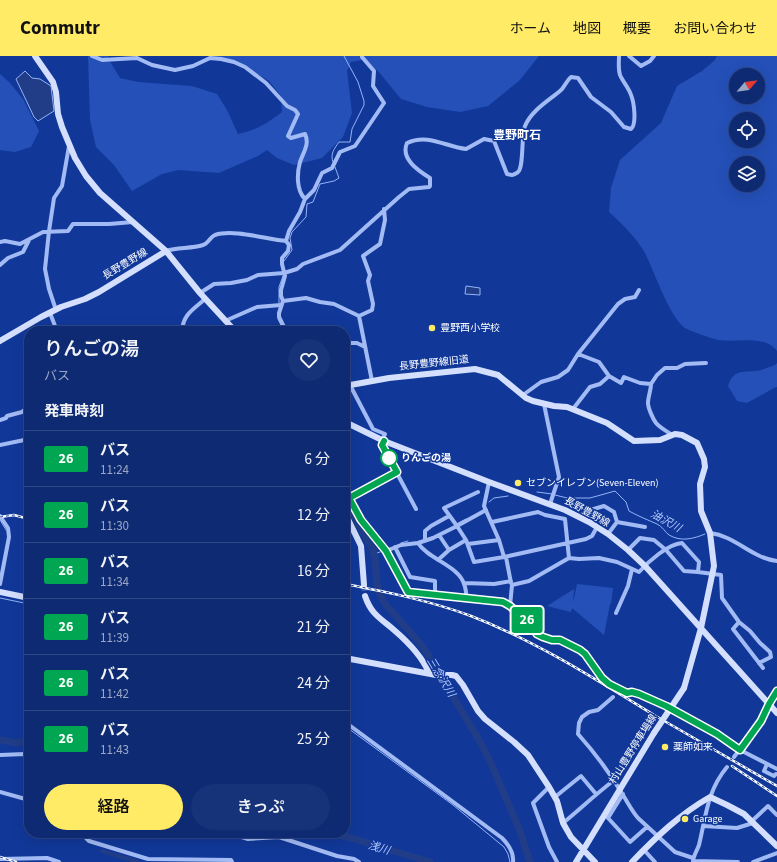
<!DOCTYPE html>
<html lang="ja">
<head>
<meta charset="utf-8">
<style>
  :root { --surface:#0d2a73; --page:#163278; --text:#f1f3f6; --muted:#9aa7c4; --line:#2d4685; --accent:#ffeb66 }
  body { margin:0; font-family:"Source Sans 3","Noto Sans JP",sans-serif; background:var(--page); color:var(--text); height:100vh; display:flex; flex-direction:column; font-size:15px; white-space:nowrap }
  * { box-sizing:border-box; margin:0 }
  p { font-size:13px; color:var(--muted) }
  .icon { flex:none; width:22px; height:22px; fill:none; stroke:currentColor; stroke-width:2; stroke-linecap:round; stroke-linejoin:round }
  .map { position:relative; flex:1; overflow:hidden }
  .drawer { position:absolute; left:24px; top:270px; width:326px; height:512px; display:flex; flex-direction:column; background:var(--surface); border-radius:16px; box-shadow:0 4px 16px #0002,0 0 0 1px var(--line) }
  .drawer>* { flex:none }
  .badge { padding:0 8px; border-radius:3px; font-size:14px; line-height:26px }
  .needle { width:26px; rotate:61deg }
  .buttons { position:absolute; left:729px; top:12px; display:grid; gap:8px }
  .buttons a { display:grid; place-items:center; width:36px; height:36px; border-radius:50%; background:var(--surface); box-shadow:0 4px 16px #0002,0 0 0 1px var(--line); font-size:20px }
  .map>.badge { position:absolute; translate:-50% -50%; box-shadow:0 0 0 2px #fff }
  h2 { padding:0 20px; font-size:15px; line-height:36px }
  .round { display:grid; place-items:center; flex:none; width:42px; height:42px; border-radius:21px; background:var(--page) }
  .overview { display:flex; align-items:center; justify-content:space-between; height:68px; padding:0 20px }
  h1 { font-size:19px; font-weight:600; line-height:30px }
  .cta { display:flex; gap:8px; margin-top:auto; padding:8px 20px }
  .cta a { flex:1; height:46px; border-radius:24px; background:var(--accent); color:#111; font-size:16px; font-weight:600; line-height:46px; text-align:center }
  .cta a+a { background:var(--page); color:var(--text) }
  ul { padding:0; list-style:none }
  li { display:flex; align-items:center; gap:12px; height:56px; padding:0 20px; border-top:1px solid var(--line) }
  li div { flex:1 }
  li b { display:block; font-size:15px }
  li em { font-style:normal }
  li .badge { min-width:44px; font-weight:700; text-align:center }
  header { display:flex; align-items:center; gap:24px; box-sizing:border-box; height:56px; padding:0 20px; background:var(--accent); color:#111 }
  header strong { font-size:19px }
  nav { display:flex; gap:22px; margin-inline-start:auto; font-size:14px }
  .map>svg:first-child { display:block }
</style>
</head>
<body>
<header>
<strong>Commutr</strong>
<nav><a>ホーム</a><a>地図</a><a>概要</a><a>お問い合わせ</a></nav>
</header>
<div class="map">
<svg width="777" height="806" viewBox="0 0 777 806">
  <rect width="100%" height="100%" fill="#113899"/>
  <path fill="#2450b8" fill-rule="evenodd" d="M88,0h20v2l12,20 18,4 54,4 25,8 10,16 11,24c19,-4 28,-10 44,-22l-1,-16 -12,-15 -21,-13 -37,-12h328l-19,24 -32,26 -28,6 -33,-5 -26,-8 -23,-28 -16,-11 -11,2 -4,9 5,42 -9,24 -21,21 -28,7 -17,-7 -10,-8 -9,6 -39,17 -41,-3 -16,4 -30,17 -18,-26 -18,-18 -6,-27z
    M717,0h60v295c-13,-17 -39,-8 -58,-11 -6,-1 -29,-9 -34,-12 -15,-10 -31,-57 -40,-75 -9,-16 -23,-29 -36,-41l2,-24 9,-28 41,-37 16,-37 25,-15 12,-10zM736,19h22v22h-22zM736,63h22v22h-22zM736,107h22v22h-22z
    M0,18l9,8 14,17 16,32 -8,16 -16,5 -15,-2z
    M777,307v24l-3,1 -27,15 -10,-2 -9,-15c5,-16 14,-14 28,-15 7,-1 13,-4 19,-6z
    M577,528l36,4 -2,16h-1l-6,31 -32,-27 -1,4 -24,-6 27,-17 -1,14z"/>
  <path fill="#213d88" stroke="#95b3f7" d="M25,15l7,7 8,1 11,7 3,25 -16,10 -4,-4 -18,-38z
    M466,230l14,2v7l-15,-1z"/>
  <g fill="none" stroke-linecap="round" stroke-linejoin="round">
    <path stroke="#95b3f7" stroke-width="1" d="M333,106c-3,-8 1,-13 6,-20h11l2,-13 12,-24v-4l-6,-19 -14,-26
      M284,205l8,-11 -2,-12 2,-6 14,-15 1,-13 6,-2 7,-18 14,-3 5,-3 -4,-11
      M279,248v-17l4,-11
      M278,263l6,12
      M537,436l15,2
      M555,439l12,3h23l25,-7 11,11 3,9c9,5 19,9 28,13 5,2 8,8 12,11 12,7 24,4 36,-1
      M489,446l5,-4 14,-2
      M0,464l6,10
      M458,467l8,-4
      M401,487l7,-2
      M374,498l6,-2
      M0,542l29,6
      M345,670l108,79 51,42 4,7 2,8"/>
    <path stroke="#213d88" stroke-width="4" d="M102,795l36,11"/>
    <path stroke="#213d88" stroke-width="7" d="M345,445l28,49 2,8 2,26 3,10 5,10 27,30 13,16 54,90 11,21 30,70 10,31
      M0,684l16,3 13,-2
      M328,777l20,4 82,25"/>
    <path stroke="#3556a8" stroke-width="6" stroke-dasharray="6 3" stroke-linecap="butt" d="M364,529l1,11"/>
    <path stroke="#a3bbf4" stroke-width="4" d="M92,0l10,4 35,-2 15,7 23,5 18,-4 17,-8 11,1 13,3 11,5 21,16 21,23 8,4 3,4 -10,22 3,2 14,-4c5,10 -2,19 -5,28 -3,11 -4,28 5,37
      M629,0l12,10 9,-5 4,-5
      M286,185l3,4 -1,6 -6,7v6l3,12 -4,14v6l2,5 -4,12v4l7,14
      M0,186l5,-1 15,3 23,-12 25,-1 5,-7h36l24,-2
      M166,195c12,-4 25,-2 37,-6 5,-1 7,-8 12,-10 18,-6 51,4 71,6l3,-10 11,-19 5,-13 9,-9 8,-17 10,-5 8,-16 15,-6 29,-43 -11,-17 1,-15 -12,-14
      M0,209l8,-7 15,-6 6,-12
      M200,237l14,-9 17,-1 16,-3 11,-5 26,-2 13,-4 6,-5 37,-14 59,-53 10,-8 20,-2 1,-1v-8c-11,-7 -30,-19 -23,-35 21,-10 39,4 59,6l18,-10 10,2 13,33 5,1c1,0 5,-2 6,-3 6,-5 3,-36 7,-46 6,-15 23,-25 35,-35 5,-4 6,-10 11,-14l7,1 13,19 20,15 13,15 7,2c6,-5 3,-27 0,-34 -2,-7 -8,-13 -11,-20 -2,-6 -1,-12 -1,-19
      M283,245l23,-3 14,4 14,2 25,12 13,65
      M56,254l-7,-21 -4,-20 4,-38 5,-33 8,-12 7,-40
      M50,257l7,18
      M359,260l13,-6 1,-6 -5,-23 2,-6 -7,-19 17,-12 5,-24 -1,-11
      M225,265l32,-14 24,-2
      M182,275c1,-17 12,-22 23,-32
      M345,287h12l8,4
      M578,298l21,8 10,14 12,7 3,-6 16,6 11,1c0,6 -3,13 -3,19 0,5 5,16 8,20 4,5 11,8 16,12
      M651,328l6,-9 8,-7h12l8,-4 21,-1
      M350,329l23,44 12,5 -3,6
      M523,339l18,-13 17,-5 10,-7 10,-16 40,-50 7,-5 10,-2 4,-7
      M544,348l15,73 -9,27
      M573,353l17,-22 10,-3 9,-8
      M0,364l6,-2 1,-2 15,-4 7,-6
      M384,385l-2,4 34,64
      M0,389l29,-6
      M489,426l-5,24 15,34 5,17 82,-18 6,-3 5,-9
      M345,435l16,29 25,31 22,41 95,11 7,3 19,15 8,13 6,3 9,3 8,1 20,9 5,4 17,24 7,6 18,9 5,-1 7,2 27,12 51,28 27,18 33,17
      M349,442l48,-26
      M587,455l17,-5 10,6 3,10
      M0,460l8,12 1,9 -9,47
      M492,466l46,-10 7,3 20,4 4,39
      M710,477c26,3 41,25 67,28
      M608,478l9,-12 28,5
      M439,479l10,15
      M466,484l8,22 30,-5
      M425,485v-10l6,-5 18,-10
      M418,487l15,-5 24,-12 -13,-18 34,-16
      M468,488l31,-4
      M395,491l15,30 25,4v14
      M628,494l12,-12 14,2 12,10 18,21 14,1
      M386,495l15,-6 17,-2c10,16 41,23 46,41 2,4 2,10 3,15
      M506,501l5,26
      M438,504l11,-10 17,-10 -9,-14 29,-16
      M464,527l30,1 17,-3
      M510,550l2,-21 17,-4 40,-23 10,1 20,-1 18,4 22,10c10,-11 29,-28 43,-29l17,19 -1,10 23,3 1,23 17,24 11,9 10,12 10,9 1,5 -12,6
      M616,557l12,-27 4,-17
      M739,566l-6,7 30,39
      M613,641l-15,13 -9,2 -7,5 -3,6 -1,11c17,19 32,39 45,61 5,8 9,16 15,23l37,34 18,6
      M345,666l157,116c6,6 12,15 11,24
      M0,699l25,-1 4,1
      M734,701l27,-36 8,-17 8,-13
      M767,708l-3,7 10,5 2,-2
      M549,731l-16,16 16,44 8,15
      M0,736l29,8
      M623,738l-15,24 22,24 17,-15
      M555,741l26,-21 15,18
      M752,765l16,-15 9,9
      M563,767c17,-14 33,-29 50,-42
      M703,770l34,2 16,-5
      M85,777l1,5 3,3 59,18 83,1 1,2
      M229,777l19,6 31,-2 58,19 17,3 5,3
      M644,794l11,12
      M0,803l47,-1 12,4
      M693,805l45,1
      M693,806c0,-6 4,-11 6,-17 7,-29 8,-54 28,-78
      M753,806l24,-9"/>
    <path stroke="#d3dffd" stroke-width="6" d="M35,0l18,26 3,10 2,22 4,13 13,31 11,18 14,17 66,58 34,42 35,38
      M0,285l41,-24 20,-10 24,-8 14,-7 67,-41
      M345,330l44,-8 86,-9 23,6 28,23 7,3 21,5 13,1 40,16 27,18 26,-1 15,-6 7,1 15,8 7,16 1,8 -5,17 1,27 9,22 4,33 -13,62 -17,60
      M345,366l39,19 105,41 76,28 24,12 19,12 20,16 17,16 132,147
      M345,457l16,33 3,39
      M0,536l29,6
      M365,540c6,18 15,22 29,34 14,12 28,26 35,43
      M345,602l91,17h16l4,1 7,9 15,26 7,8 29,23 14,13 21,32 8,14 6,22 8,14 24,25
      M576,806l78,-129
      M632,806c23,-24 48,-48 78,-65l17,8 17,9 33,32"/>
    <g stroke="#fff" stroke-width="2.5">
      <path id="rail" d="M0,461l14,-2 15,4
        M345,528c42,8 86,17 126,32 65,25 124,63 183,99 41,24 82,47 123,71
        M732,710l45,30
        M0,801l16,5"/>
    </g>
    <use href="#rail" stroke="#113899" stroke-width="1" stroke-dasharray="3" stroke-linecap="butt"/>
    <path stroke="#d3dffd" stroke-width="6" d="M654,677l30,-45"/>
  </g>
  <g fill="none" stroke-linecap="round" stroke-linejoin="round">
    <g stroke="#fff" stroke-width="9">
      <path id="line" d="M384,385l-2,4 15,27 -48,26 12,22 25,31 22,41 95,10 7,4 19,16 8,12 6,3 9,3h8l20,10 5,4 17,24 7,6 18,9 5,-1 7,2 27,12 51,28 23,16 21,-29 8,-17 8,-13"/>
    </g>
    <use href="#line" stroke="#00a651" stroke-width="6"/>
  </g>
  <g fill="#ffeb66" stroke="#113899" stroke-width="1.5">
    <circle cx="432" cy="272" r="4"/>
    <circle cx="518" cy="427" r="4"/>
    <circle cx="665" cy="691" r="4"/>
    <circle cx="685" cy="763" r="4"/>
  </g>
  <circle fill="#fff" stroke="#00a651" stroke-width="2" cx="389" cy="402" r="8"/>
  <g text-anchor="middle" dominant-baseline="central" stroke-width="3" stroke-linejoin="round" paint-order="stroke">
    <g font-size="10" fill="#fff" stroke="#113899">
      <text transform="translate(125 208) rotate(-31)">長野豊野線</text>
      <text transform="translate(434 307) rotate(-6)">長野豊野線旧道</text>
      <text transform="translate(587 456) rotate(29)">長野豊野線</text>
      <text transform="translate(633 693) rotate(-58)">村山豊野停車場線</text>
    </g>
    <g font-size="10" fill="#fff" stroke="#113899" text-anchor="start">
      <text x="440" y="272">豊野西小学校</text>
      <text x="526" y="427">セブンイレブン(Seven-Eleven)</text>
      <text x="673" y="691">薬師如来</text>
      <text x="693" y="763">Garage</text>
    </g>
    <g font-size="10" font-weight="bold" fill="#fff" stroke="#113899" text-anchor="start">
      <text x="401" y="402">りんごの湯</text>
    </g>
    <g font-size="11" font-style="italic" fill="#b0c6fa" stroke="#113899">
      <text transform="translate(666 465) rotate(29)">油沢川</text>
      <text transform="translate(441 621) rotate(59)">三念沢川</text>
      <text transform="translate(379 792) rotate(16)">浅川</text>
    </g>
    <g font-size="12" font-weight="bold" fill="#fff" stroke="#113899">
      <text x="517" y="79">豊野町石</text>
    </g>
  </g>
</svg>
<div class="buttons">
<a><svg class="needle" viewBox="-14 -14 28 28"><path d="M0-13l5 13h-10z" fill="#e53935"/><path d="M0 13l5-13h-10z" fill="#9aa7c4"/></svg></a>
<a><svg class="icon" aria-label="locate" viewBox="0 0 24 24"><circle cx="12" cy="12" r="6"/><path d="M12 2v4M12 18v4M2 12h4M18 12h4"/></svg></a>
<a><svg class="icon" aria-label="layers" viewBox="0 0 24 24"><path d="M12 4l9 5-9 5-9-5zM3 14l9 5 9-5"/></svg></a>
</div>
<b class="badge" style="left:527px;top:564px;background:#00a651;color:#fff">26</b>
<section class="drawer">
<div class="overview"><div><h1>りんごの湯</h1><p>バス</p></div><a class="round"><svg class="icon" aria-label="heart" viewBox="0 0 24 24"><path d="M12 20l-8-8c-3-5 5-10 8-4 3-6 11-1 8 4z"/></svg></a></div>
<h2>発車時刻</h2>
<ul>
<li><span class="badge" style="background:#00a651;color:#fff">26</span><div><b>バス</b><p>11:24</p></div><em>6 分</em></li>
<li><span class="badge" style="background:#00a651;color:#fff">26</span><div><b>バス</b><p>11:30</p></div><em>12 分</em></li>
<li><span class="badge" style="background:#00a651;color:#fff">26</span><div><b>バス</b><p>11:34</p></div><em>16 分</em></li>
<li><span class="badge" style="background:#00a651;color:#fff">26</span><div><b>バス</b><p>11:39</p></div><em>21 分</em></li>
<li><span class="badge" style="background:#00a651;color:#fff">26</span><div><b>バス</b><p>11:42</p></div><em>24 分</em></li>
<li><span class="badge" style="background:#00a651;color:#fff">26</span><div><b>バス</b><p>11:43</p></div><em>25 分</em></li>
</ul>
<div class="cta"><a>経路</a><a>きっぷ</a></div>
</section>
</div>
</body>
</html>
